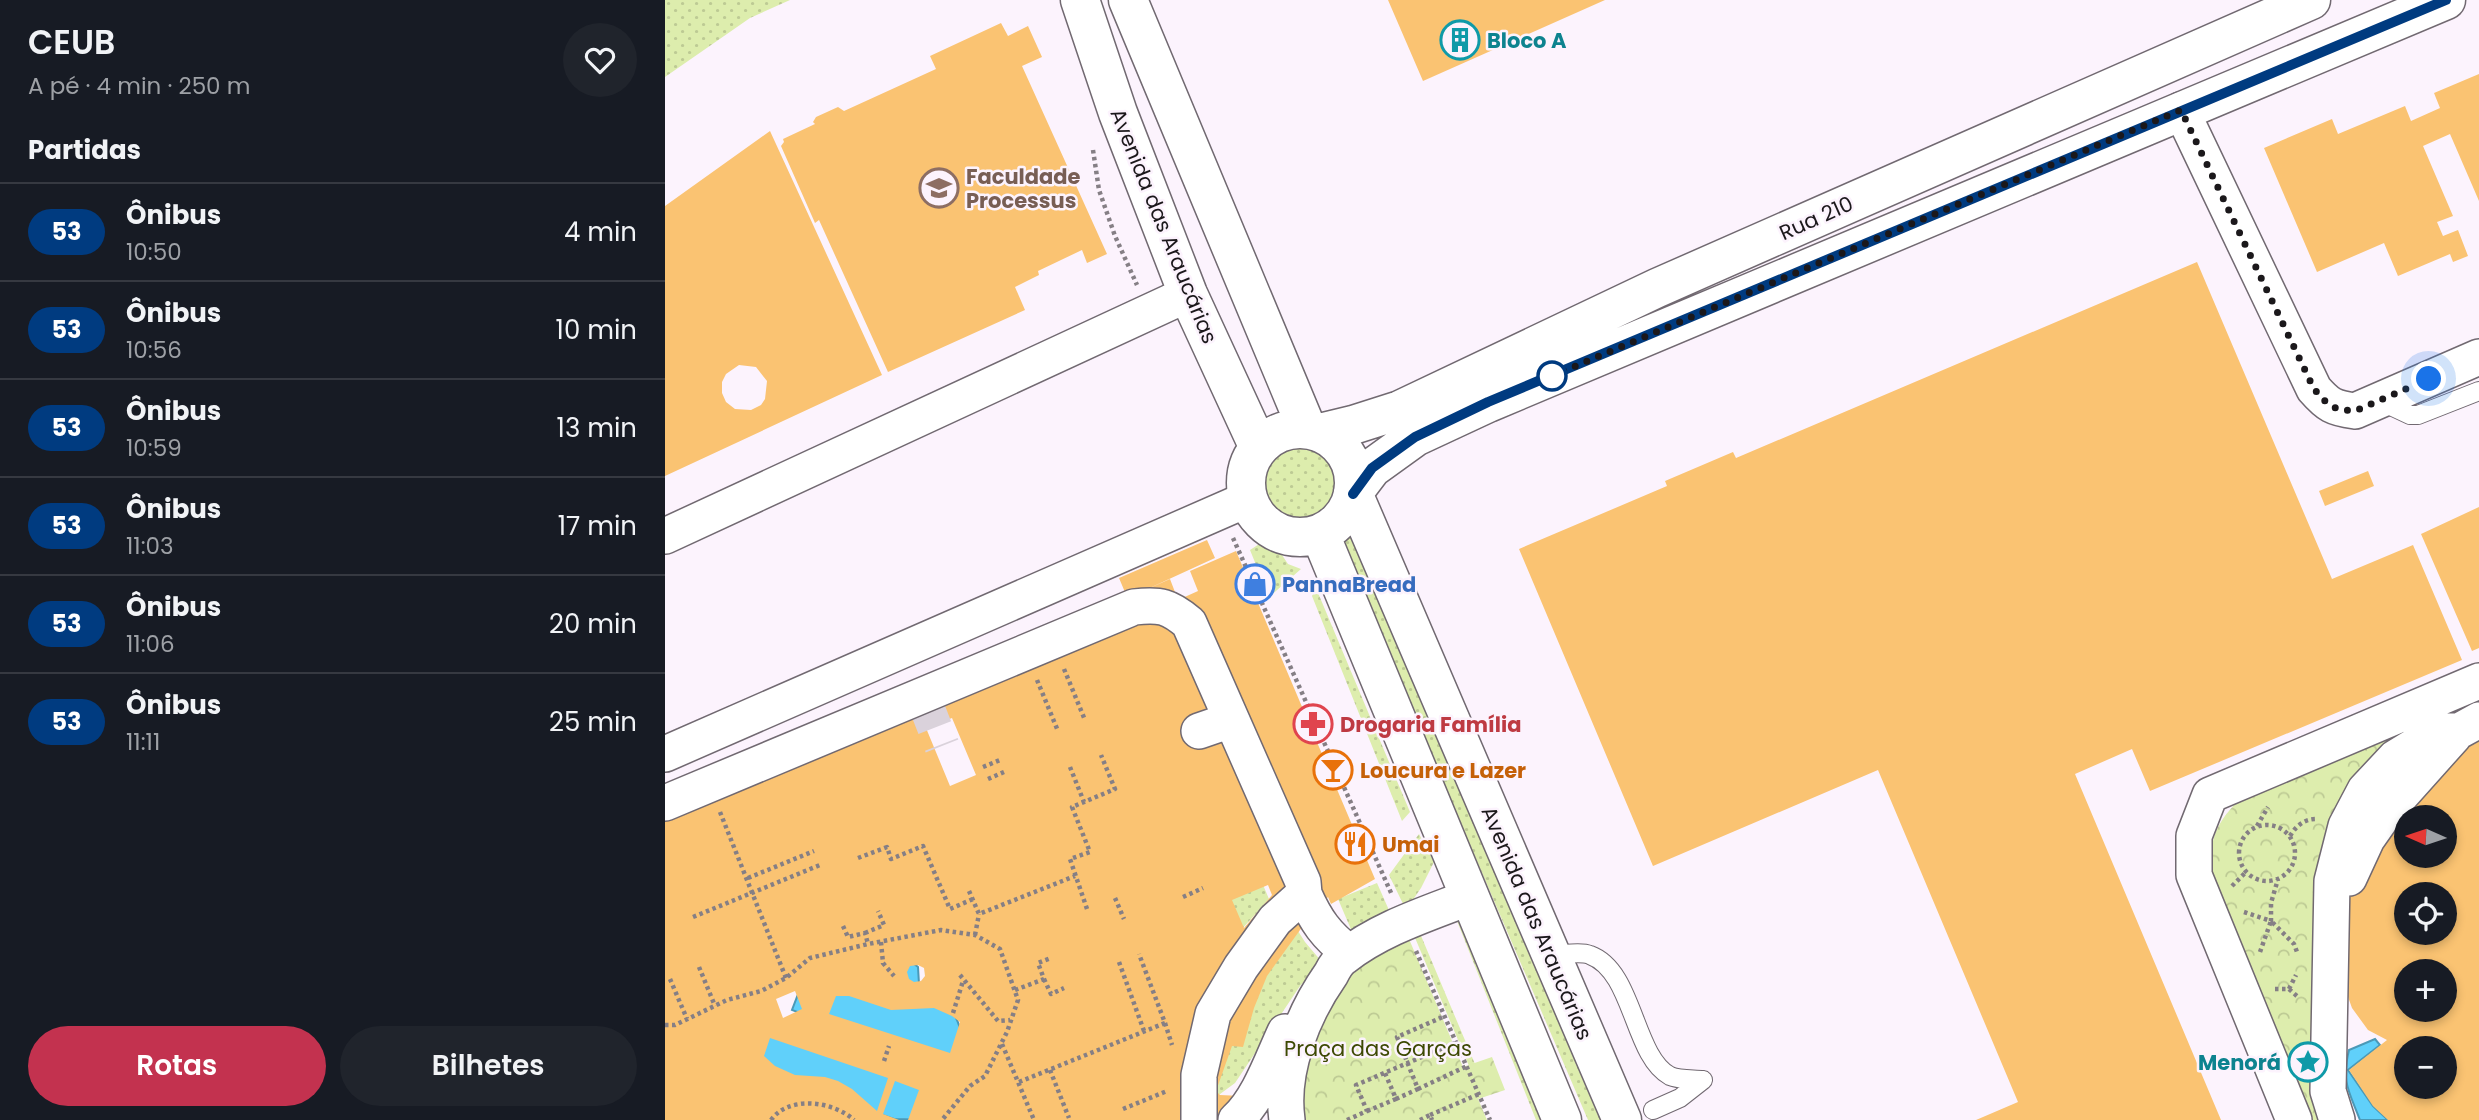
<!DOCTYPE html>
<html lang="pt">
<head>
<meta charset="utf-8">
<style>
  :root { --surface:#171b24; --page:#20242c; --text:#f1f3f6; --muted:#9ea1a6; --line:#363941; --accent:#c3324f }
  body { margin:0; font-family:Poppins,sans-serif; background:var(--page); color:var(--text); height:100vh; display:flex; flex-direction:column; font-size:26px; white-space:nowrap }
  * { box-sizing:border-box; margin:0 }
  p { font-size:23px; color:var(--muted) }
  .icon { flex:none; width:38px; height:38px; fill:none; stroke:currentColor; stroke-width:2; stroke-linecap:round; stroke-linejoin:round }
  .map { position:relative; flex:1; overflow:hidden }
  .side { display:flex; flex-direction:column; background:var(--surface); width:665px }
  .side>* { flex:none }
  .badge { padding:0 14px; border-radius:23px; font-size:24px; line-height:46px }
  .needle { width:46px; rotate:273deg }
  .controls { position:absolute; left:1729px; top:805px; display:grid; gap:14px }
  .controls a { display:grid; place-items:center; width:63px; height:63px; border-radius:50%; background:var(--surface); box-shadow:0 4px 10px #0003; font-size:35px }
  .you { position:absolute; width:35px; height:35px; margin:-18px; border:5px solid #fff; border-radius:50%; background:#1a73e8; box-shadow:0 0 0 10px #1a73e833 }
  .map>.badge { position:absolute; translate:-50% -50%; box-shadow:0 0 0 4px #fff }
  h2 { padding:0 28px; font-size:26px; line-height:63px }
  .round { display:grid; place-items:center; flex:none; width:74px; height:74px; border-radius:37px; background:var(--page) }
  .head { display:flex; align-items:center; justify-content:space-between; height:119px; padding:0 28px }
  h1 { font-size:33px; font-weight:600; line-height:52px }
  .action { display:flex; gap:14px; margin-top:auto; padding:14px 28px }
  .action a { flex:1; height:80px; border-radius:42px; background:var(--accent); color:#fff; font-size:28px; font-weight:600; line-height:80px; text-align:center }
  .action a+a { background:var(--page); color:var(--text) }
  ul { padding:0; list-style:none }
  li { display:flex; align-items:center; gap:21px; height:98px; padding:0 28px; border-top:2px solid var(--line) }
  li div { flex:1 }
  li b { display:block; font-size:26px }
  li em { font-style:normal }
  li .badge { min-width:77px; font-weight:700; text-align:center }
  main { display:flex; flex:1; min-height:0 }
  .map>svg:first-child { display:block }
</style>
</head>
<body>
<main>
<section class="side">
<div class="head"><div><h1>CEUB</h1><p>A pé · 4 min · 250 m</p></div><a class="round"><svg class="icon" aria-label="heart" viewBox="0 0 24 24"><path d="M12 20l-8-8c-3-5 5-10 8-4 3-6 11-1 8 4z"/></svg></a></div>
<h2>Partidas</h2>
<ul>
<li><span class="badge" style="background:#003b80;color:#fff">53</span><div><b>Ônibus</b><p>10:50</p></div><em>4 min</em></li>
<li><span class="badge" style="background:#003b80;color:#fff">53</span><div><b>Ônibus</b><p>10:56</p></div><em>10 min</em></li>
<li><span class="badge" style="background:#003b80;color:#fff">53</span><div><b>Ônibus</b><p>10:59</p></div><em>13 min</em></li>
<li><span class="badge" style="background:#003b80;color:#fff">53</span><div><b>Ônibus</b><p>11:03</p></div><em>17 min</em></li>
<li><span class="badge" style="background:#003b80;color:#fff">53</span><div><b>Ônibus</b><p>11:06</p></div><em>20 min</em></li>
<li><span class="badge" style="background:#003b80;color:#fff">53</span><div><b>Ônibus</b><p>11:11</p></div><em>25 min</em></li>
</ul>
<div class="action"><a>Rotas</a><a>Bilhetes</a></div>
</section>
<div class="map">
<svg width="1814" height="1120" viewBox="0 0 1814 1120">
  <defs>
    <pattern id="grass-dots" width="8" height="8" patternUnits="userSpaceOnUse" patternTransform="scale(1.75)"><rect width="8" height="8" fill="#ddedad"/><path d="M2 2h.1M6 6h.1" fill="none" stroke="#bdca94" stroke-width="1.8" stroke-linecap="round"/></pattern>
    <pattern id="park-crowns" width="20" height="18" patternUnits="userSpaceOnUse" patternTransform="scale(1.75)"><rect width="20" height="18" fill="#ddedad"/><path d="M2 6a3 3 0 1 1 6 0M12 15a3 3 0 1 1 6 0" fill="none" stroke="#bdca94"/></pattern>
  </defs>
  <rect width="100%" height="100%" fill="#fcf3fd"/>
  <path fill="url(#grass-dots)" d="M0,0h125l-40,18 -85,59z
    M596 481a41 41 0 1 1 82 0a41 41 0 1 1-82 0Z
    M685,529l251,591h-13l-251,-585z
    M605,537l18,27 13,5 -32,28 -19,-47z
    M651,588l94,224 -8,9 -90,-225z
    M754,834l15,28 -13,26 -15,22 -17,-35z
    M593,873l11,26 -47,52 -36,-48z
    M712,883l15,34 -39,17 -15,-35z
    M798,913l82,207h-9l-81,-204z
    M626,920l14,22 17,20 -22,24 -65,97 -23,17 9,-80z
    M754,931l56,133 -6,2 -56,-133z"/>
  <path fill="url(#park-crowns)" d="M1775,705l-82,85 -38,330h-12l-97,-231c-2,-49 0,-63 37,-98z
    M739,927l59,140 29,-10 13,33 -27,9 9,21h-194l1,-32 37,-103z"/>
  <path fill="#60d0fa" stroke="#4b99b7" stroke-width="2" d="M244,960l9,7 1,17c11,9 30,21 37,34 6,12 2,13 15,23l-33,24 -146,-55 18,-47z
    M85,1012l174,64 8,44 -38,-1 -131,-45z
    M1710,1039l5,6 -32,25 25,36 15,14h-28c-11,-29 -19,-38 -11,-70z"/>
  <path fill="#fac372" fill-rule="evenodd" d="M723,0h217l-182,81z
    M336,23l7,13 20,-10 14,31 -20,9 85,188 -20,9 -5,-13 -44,21 1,4 -24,12 10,23 -137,62 -69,-152 -4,3 -34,-77 3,-4 -1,-3 32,-15 -2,-2 3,-5 22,-10 6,4 92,-42 -6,-13z
    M1814,74v127l-29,-67 -27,12 30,70 -16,6 6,14 15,-6 10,26 -15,6 -3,-8 -52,22 -14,-33 -67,29 -53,-124 68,-29 6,15 67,-28 6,15 29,-13 -6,-15z
    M105,131l112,244 -217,101v-270zM74,365l17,2 11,14 -2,18 -4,6 -10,5 -16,-1 -9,-7 -4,-9v-11l4,-8z
    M1532,262l135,317 81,-34 49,115 -312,131 -18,-42 -57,25 146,346h-245l42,-18 -140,-332 -225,96 -134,-317 148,-63 -2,-5 68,-29 3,6z
    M1703,471l6,15 -49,20 -6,-15z
    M1814,507v141l-7,3 -51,-117z
    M542,540l8,18 -72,33 27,-12 8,21 20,-9 -8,-20 46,-20 139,328 -44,25 -3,-7 -28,33 -33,46 -13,32 -11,39 -11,-1 -16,45 4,4 21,1 2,24h-335l11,-30 -24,-9 -12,33 16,6h-234v-326l462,-197 -8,-19zM287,718l24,57 -26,11 -24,-58zM603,885l4,10 -28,33 -12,-28zM253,965l6,3 1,8 -4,5 -7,1 -5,-3 -2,-7 3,-6zM130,991l7,18 -19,9 -7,-19zM171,996h13l42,14 43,-2 18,8 8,6 -10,31 -121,-39zM105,1038l118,40 -11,33 -25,-22 -14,-8 -13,-4 -30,-2 -20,-9 -11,-10z
    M1814,736v384h-91l-15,-14 -24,-36 38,-30 -19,-10 -16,-22 -9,-25 4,-76 14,-43 59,-84zM1741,817h39v39h-39zM1741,894h39v39h-39zM1741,971h39v39h-39zM1741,1048h39v39h-39z"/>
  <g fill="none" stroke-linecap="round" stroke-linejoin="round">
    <path stroke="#dad2db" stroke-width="35" stroke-dasharray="35 18" stroke-linecap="butt" d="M257,695l20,51"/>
    <g stroke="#716971" stroke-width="20">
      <path id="lane" d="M1713,400l32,15h8l61,-24
        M886,955c11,0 29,-4 39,0 44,16 43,101 80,121 9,4 23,3 33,4
        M988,1110l27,-12 23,-18"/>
    </g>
    <g stroke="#716971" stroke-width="38">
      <path id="street" d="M1516,110l133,279c14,16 19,19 41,22l124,-54
        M0,536l523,-242
        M534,731l32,-11
        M0,754l583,-255
        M0,803l469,-196c26,-3 35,-1 55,16l114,259 1,12 -29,26 -34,47 -28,47 -14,61v45
        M1684,878l18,-39 19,-27 68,-76
        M639,894c12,27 22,41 45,59
        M571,1120c23,-21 36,-60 49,-88
        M622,1120c-7,-50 16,-106 44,-146 3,-6 7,-13 13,-17 37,-29 83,-43 126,-60
        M1629,1120l-100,-245v-39l16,-41 269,-114
        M1672,1120l-9,-29 4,-210 14,-55 19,-36 30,-32 44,-27h20l20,-11"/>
    </g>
    <g stroke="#716971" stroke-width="41">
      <path id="secondary" d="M415,0l38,113 70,181 71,154
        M463,0l179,429
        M581 483a54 54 0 1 1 108 0a54 54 0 1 1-108 0Z
        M655,433l33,-8 47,-15 257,-122 654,-288
        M655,534l242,586
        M957,1120l-269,-627 19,-25 43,-31 73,-34 958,-403"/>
    </g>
    <path stroke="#857f85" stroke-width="4.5" stroke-dasharray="3.5 3.5" stroke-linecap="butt" d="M428,150l6,40 16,46 22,49
      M568,538l159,357
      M399,669l21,51
      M372,680l21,51
      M318,767l17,-7
      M405,767l14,35
      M323,779l16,-7
      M55,812l66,166
      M1574 853a28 28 0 1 1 56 0a28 28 0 1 1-56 0Z
      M1592,826l11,-19
      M1625,836c6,-10 14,-17 26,-17
      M193,858l29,-11 4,12 32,-13 27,63 23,-10
      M83,878l66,-27
      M1567,886l14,-14
      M304,891l10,23 96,-38
      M518,897l20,-9
      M450,898l9,21
      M422,909l-17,-50 20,-7 -18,-45 43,-18 -14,-34
      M1579,912l27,9v-18l7,-24
      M28,917l127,-52
      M178,926l5,11 17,-4 3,11
      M200,933l19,-8 -6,-14
      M310,935l4,-21
      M216,942l2,21 11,13
      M751,951l74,169
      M1595,952l11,-31 23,23 3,8
      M454,962l25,69
      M34,967l16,39
      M295,975l38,46 12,-1
      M5,979l17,40
      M379,979l7,15 13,-6
      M1610,989h14l9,8
      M1624,989l7,-14
      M350,990l29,-11 -6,-16 13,-5
      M288,1013l10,-32
      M500,1023l7,22
      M0,1025h10l52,-25 34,-9 25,-13 24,-20 58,-14 73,-14 34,5 25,14 18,51 -11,32 -22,44 -15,10 -28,34
      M337,1044l32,76
      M219,1061l5,-15
      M385,1070l19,48
      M354,1082l146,-59 -26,-69
      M753,1089l49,-23
      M731,1099l22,-10 -21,-52 48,-21
      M458,1109l44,-18
      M702,1111l29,-12 -11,-26
      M765,1115l49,-21
      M106,1120c18,-25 62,-19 83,0
      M682,1120l20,-9 -11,-26 101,-43
      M755,1120l10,-5 2,5"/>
    <use href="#lane" stroke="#fff" stroke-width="18"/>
    <use href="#street" stroke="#fff" stroke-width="35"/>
    <use href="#secondary" stroke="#fff" stroke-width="38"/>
  </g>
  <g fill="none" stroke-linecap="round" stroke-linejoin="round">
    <g stroke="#fff" stroke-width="16">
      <path id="line" d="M688,494l19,-26 43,-31 73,-35 958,-402"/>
    </g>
    <use href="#line" stroke="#003b80" stroke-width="10"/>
    <path stroke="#1b181b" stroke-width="7" stroke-dasharray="0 12.6" d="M887,376l629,-266 133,279 11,12 12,8 18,2 74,-32"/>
  </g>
  <defs>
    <g id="building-ring" transform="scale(2.0125)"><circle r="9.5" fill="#fcf3fd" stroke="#0f9aa8" stroke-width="1.5"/><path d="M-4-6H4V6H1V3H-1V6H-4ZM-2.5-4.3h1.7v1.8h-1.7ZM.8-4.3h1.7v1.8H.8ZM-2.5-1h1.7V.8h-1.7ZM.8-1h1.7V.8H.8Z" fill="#0f9aa8"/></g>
    <g id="university-ring" transform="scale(2.0125)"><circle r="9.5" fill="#fcf3fd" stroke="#8d6e63" stroke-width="1.5"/><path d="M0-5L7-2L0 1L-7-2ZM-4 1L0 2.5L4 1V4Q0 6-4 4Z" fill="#8d6e63"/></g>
    <g id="shop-ring" transform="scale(2.0125)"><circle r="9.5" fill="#fcf3fd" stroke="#3f7fe0" stroke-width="1.5"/><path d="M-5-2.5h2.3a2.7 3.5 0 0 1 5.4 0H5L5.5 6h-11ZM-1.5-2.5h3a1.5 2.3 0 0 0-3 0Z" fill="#3f7fe0"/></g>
    <g id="pharmacy-ring" transform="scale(2.0125)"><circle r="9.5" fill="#fcf3fd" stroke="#e0444e" stroke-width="1.5"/><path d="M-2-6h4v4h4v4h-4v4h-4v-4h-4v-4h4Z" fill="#e0444e"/></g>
    <g id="bar-ring" transform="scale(2.0125)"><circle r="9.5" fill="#fcf3fd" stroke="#e8710a" stroke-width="1.5"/><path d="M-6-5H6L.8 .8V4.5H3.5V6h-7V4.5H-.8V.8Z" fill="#e8710a"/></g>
    <g id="restaurant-ring" transform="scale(2.0125)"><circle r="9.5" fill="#fcf3fd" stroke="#e8710a" stroke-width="1.5"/><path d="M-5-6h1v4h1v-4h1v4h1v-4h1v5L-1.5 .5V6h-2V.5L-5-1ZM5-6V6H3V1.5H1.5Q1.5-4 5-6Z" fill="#e8710a"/></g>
    <g id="sight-ring" transform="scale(2.0125)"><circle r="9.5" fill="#fcf3fd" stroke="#0f9aa8" stroke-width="1.5"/><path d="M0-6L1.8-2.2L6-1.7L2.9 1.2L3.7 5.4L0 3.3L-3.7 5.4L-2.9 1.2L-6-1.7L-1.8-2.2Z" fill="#0f9aa8"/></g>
  </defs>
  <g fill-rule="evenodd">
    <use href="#building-ring" x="795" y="40"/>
    <use href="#university-ring" x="274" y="188"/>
    <use href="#shop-ring" x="590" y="584"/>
    <use href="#pharmacy-ring" x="648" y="724"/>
    <use href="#bar-ring" x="668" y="770"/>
    <use href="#restaurant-ring" x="690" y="844"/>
    <use href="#sight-ring" x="1643" y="1062"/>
  </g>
  <circle fill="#fff" stroke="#003b80" stroke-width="3.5" cx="887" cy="376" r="14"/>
  <g text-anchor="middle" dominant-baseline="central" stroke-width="5" stroke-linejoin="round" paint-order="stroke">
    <g font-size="21" font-weight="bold" fill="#0d838f" stroke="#fcf3fd" text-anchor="start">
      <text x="822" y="40">Bloco A</text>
      <text x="1616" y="1062" text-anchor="end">Menorá</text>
    </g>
    <g font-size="21" font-weight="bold" fill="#785e54" stroke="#fcf3fd" text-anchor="start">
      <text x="301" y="176">Faculdade<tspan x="301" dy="24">Processus</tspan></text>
    </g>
    <g font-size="21" fill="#1b181b" stroke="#fcf3fd">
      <text transform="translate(1151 218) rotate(-24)">Rua 210</text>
      <text transform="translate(499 226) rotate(68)">Avenida das Araucárias</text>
      <text transform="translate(872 923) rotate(67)">Avenida das Araucárias</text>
    </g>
    <g font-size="21" font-weight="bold" fill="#366cbe" stroke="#fcf3fd" text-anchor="start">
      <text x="617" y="584">PannaBread</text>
    </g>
    <g font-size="21" font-weight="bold" fill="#be3a42" stroke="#fcf3fd" text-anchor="start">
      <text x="675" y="724">Drogaria Família</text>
    </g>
    <g font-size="21" font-weight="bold" fill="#c56008" stroke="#fcf3fd" text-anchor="start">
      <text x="695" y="770">Loucura e Lazer</text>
      <text x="717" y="844">Umai</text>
    </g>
    <g font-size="21" fill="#3d4903" stroke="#fcf3fd">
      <text x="713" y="1048">Praça das Garças</text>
    </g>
  </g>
</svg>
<div class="controls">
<a><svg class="needle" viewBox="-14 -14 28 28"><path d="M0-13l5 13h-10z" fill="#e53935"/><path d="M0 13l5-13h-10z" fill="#9ea1a6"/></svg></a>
<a><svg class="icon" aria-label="locate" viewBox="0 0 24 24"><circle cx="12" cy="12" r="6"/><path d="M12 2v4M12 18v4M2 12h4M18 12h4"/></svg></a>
<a>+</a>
<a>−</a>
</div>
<div class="you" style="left:1764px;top:379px"></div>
</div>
</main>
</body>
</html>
